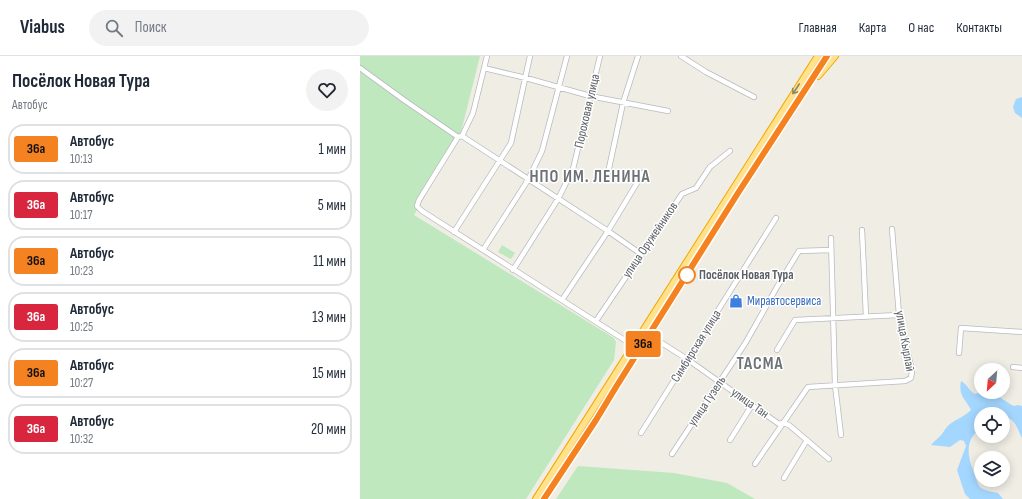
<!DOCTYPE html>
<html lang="ru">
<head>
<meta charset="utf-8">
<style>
  :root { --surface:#fff; --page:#f2f2f3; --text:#1f2937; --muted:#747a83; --line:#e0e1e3 }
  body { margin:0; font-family:"Sofia Sans Condensed",sans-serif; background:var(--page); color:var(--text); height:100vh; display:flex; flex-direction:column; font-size:15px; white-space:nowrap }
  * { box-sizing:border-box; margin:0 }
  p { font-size:13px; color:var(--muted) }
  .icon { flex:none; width:22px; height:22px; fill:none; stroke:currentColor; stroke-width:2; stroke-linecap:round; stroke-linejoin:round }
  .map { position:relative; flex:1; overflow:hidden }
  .sheet { display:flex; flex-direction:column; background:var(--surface); width:360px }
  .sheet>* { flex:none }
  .badge { padding:0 8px; border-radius:3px; font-size:14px; line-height:26px }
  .needle { width:26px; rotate:206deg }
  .tools { position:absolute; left:614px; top:307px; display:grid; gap:8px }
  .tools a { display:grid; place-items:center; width:36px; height:36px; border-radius:50%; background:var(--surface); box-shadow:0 2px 10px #0003; font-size:20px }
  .map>.badge { position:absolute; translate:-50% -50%; box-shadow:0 0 0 2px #fff }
  .round { display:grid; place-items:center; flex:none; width:42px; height:42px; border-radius:21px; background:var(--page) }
  .overview { display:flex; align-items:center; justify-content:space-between; height:68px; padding:0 12px }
  h1 { font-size:19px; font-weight:700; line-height:30px }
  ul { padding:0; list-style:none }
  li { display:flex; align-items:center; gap:12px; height:50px; margin:0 8px 6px; padding:0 4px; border:2px solid var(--line); border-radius:16px }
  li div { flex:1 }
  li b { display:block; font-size:15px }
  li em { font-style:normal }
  li .badge { min-width:44px; font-weight:700; text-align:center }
  header { display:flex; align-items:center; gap:24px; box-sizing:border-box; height:56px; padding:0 20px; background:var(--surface); border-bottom:1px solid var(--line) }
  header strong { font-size:19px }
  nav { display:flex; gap:22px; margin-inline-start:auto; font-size:14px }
  .search { width:280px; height:36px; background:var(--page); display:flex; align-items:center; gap:10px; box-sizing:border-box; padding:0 14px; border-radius:22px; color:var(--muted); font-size:15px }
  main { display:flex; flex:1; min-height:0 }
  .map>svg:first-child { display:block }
</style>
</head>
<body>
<header>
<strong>Viabus</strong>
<div class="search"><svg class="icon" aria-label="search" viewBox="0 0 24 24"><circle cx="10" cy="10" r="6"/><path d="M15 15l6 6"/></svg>Поиск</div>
<nav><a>Главная</a><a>Карта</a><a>О нас</a><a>Контакты</a></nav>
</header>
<main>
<section class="sheet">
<div class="overview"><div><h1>Посёлок Новая Тура</h1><p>Автобус</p></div><a class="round"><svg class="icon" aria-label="heart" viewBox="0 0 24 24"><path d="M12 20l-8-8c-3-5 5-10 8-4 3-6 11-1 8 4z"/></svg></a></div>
<ul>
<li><span class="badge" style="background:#f58220;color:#111">36a</span><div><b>Автобус</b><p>10:13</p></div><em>1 мин</em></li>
<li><span class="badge" style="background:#d7263d;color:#fff">36а</span><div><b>Автобус</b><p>10:17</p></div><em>5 мин</em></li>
<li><span class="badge" style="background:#f58220;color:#111">36a</span><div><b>Автобус</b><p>10:23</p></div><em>11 мин</em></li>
<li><span class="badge" style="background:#d7263d;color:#fff">36а</span><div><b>Автобус</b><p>10:25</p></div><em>13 мин</em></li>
<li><span class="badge" style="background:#f58220;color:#111">36a</span><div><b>Автобус</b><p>10:27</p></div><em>15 мин</em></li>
<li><span class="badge" style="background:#d7263d;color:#fff">36а</span><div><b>Автобус</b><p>10:32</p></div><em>20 мин</em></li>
</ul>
</section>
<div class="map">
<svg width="662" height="443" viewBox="0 0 662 443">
  <rect width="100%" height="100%" fill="#efede4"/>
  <path fill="#bfe8bf" d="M0,0h120l-20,80 -46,79 200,123 2,4 -2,18 -88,139h-166z
    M142,189l13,8 -4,6 -13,-7z
    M218,410l96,7 53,10 28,16h-199z"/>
  <path fill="#a4d7ff" d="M662,41v21l-7,-5 -2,-6 3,-8z
    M601,325c7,4 8,10 14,13 17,-7 25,5 39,12l4,-1 4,1v32c-6,-11 -5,-18 -19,-22v-2h-22v14c-18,13 -13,30 -6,48 2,5 3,11 8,13 4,2 10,3 15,4l5,6h-33l-5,-5 -8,-24 9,-24 -2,-5 -4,-1 -10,7 -19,-2c3,-4 8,-7 11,-11 3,-4 4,-7 8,-10 7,-5 15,-8 21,-14 -6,-12 -13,-14 -10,-29z"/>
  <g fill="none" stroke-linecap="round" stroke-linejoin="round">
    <g stroke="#b7babf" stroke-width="6">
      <path id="minor" d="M127,0l-14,57 -11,23 -4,1 -39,63 -2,6 5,5 212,135
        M321,0l25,16 48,25
        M0,12l44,32 54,37
        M124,12l42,10 64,18 78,15
        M102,80l146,95 33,23
        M248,117l15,-70 15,-47
        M502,174l4,86
        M94,176l57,-89 19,-87
        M471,182l4,147 6,50
        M123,194l45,-70 14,-29 25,-95
        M153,214l45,-71 15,-30 27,-113
        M202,244l46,-69 35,-58
        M236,265l86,-127 14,-6 14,-21 20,-16
        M289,279l38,24 92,65 4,-1 6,2 40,34
        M417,294l18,-30 104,-5
        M599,297l2,-25 61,4
        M653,311l9,1
        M281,377l135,-215
        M370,384l22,-35
        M312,398l74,-112 31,-55 22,-36 32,-1
        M395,408l53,-77 97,-6 6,-3 1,-7 -13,-56 -7,-86
        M424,422l23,-38"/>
    </g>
    <g stroke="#f3a700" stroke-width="8">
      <path id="highway" d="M458,20l17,-20
        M176,443l282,-443
        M184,443l52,-79 20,-33 122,-194 89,-137"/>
    </g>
    <use href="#minor" stroke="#fff" stroke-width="4.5"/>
    <use href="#highway" stroke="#ffe28b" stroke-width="6"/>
  </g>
  <defs><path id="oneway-shaft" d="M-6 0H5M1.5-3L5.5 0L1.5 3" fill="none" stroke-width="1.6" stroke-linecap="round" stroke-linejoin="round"/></defs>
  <use stroke="#8d8770" href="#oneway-shaft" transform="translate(436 33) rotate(123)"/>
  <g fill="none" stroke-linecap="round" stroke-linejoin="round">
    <g stroke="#fff" stroke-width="9">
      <path id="line" d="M184,443l52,-79 20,-33 122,-194 89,-137"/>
    </g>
    <use href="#line" stroke="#f58220" stroke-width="6"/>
  </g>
  <defs>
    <g id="shop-bare" transform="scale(1.08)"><path d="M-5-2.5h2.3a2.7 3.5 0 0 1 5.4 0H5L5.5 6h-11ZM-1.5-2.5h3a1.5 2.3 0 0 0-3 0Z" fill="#3f7fe0" stroke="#fff" stroke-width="2.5" paint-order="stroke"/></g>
  </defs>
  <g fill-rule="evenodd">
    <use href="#shop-bare" x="376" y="245"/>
  </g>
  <circle fill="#fff" stroke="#f58220" stroke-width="2" cx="327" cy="219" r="8"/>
  <g text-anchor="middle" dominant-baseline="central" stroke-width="3" stroke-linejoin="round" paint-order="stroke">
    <g font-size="13" fill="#5c6065" stroke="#fff">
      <text transform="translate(227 55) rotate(-77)">Пороховая улица</text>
      <text transform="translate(290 184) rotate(-56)">улица Оружейников</text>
      <text transform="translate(545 285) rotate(80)">улица Кырлай</text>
      <text transform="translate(336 290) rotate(-58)">Симбирская улица</text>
      <text transform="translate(347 345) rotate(-56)">улица Гузель</text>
      <text transform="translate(390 347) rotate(35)">улица Тан</text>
    </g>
    <g font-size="13" font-weight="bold" fill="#5c6065" stroke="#fff" text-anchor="start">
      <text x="339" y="219">Посёлок Новая Тура</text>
    </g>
    <g font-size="13" fill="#366cbe" stroke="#fff" text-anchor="start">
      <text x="387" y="245">Миравтосервиса</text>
    </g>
    <g font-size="17" font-weight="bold" letter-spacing="1" fill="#6d7277" stroke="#fff">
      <text x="230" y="121">НПО ИМ. ЛЕНИНА</text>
      <text x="400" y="308">ТАСМА</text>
    </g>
  </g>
</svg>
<div class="tools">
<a><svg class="needle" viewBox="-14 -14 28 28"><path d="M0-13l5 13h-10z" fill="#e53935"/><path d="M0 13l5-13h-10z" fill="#747a83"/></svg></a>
<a><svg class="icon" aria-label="locate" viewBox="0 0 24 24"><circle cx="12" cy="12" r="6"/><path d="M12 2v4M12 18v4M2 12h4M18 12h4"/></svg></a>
<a><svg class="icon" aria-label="layers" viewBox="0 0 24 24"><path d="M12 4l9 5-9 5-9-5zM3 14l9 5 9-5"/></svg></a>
</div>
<b class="badge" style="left:283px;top:288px;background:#f58220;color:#111">36a</b>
</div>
</main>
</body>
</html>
